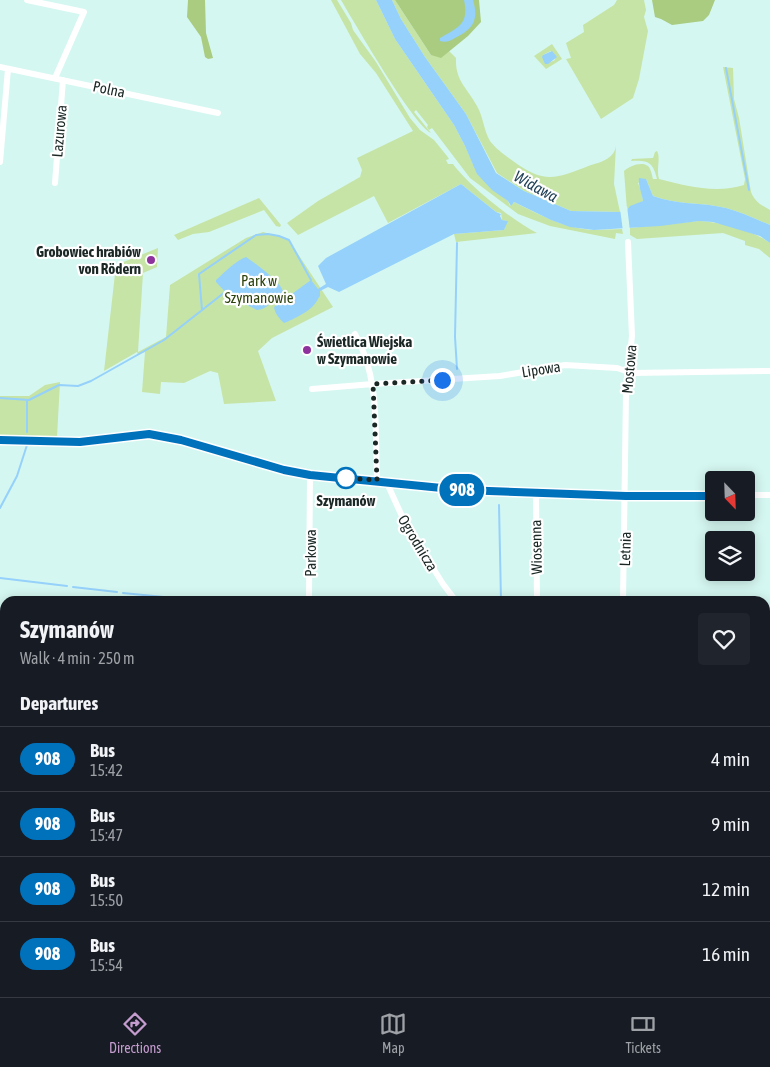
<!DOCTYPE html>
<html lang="en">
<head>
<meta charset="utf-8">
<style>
  :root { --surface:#171b24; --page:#20242c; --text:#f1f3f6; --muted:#9ea1a6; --line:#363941; --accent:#c49cce }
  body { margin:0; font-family:"Asap Condensed",sans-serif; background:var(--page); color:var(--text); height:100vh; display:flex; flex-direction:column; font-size:19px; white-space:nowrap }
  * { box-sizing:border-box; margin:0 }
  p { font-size:16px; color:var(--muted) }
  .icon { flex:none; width:28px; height:28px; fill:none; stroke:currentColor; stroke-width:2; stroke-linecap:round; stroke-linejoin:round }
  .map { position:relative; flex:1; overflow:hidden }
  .sheet { position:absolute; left:0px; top:596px; width:770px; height:401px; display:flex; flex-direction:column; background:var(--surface); border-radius:15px 15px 0 0; box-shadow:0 2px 12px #0003 }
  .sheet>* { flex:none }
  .badge { padding:0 10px; border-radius:16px; font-size:18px; line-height:32px }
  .needle { width:32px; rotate:157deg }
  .fabs { position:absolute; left:705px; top:471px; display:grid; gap:10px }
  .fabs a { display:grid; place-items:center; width:50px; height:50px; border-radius:5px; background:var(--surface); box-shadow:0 2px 12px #0003; font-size:25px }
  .you { position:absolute; width:25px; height:25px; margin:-12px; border:4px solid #fff; border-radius:50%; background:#1a73e8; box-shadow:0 0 0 8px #1a73e833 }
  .map>.badge { position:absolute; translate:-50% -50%; box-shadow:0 0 0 2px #fff }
  h2 { padding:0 20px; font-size:19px; line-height:45px }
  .round { display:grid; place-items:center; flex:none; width:52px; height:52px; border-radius:5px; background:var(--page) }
  .headline { display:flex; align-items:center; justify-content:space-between; height:85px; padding:0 20px }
  h1 { font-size:24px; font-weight:700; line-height:38px }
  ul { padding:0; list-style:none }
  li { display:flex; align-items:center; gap:15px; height:65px; padding:0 20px; border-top:1px solid var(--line) }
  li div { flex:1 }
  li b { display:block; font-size:19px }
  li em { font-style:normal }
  li .badge { min-width:55px; font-weight:700; text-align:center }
  .tabs { display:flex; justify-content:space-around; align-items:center; height:70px; border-top:1px solid var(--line); background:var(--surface); font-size:14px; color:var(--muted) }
  .tabs a { display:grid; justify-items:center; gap:2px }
  .tabs .active { color:var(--accent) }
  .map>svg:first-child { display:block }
</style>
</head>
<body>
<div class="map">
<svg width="770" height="997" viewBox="0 0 770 997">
  <rect width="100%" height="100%" fill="#d5f7f1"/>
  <path fill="#c1ece5" d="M0,737h5v221h-5z"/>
  <path fill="#c6e4a6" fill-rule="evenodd" d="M331,0h6l14,23 2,7 23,32 34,56 10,12 14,10 13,16 2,3 -3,1 2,4h5c16,22 59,56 84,69l-81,9 -2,-8 50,-4 3,-9 -5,-1 -1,-7 -5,-1 -35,-28 -73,39 -14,-27 -76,39 -11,-12 31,-22 42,-24 2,-7 -5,-12 56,-27 -37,-58 -16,-19z
    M341,0h35l19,39 59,86 11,21 8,18 28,31 7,6 2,5 4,-4c26,13 51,27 81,28 9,0 18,-1 27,-1l1,5 -7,-1 -1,6 -65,-13 -32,-12 -48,-36 -38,-50 -3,2 -2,-3 1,-2 -12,-15 -2,2 17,21c-17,-7 -77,-111 -90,-133z
    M392,0h3l36,55 17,-5 8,8c-1,23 11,29 21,48 6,10 7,25 13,35 6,8 16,15 23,20 32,24 44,17 78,4 11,-3 24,-7 25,-20l-2,39 6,28 -49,-1 -47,-20 -27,-18 -31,-59 -41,-57 -24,-38z
    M617,0h27l2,10 -2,7 4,14 -9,48 -6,19 -32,21 -35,-60 5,-1 -5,-15 18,-11 -1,-7 31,-20z
    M552,44l10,15 -16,10 -12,-13zM551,51l4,9 -9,4 -3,-9z
    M723,67l10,1 1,31 5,19 12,74c4,10 10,13 19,18v15c-14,-6 -29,-13 -44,-17 -24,-6 -50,-3 -73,-12l-7,-17 -8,4 4,10 1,8 -16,9 -3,-39c5,-5 18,-10 24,-5 3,3 4,9 5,13h4c-4,-17 -9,-19 -26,-18l1,-2 21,-1 2,-6 2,-1c4,7 -1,18 2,28 27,7 57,15 85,6l1,-6z
    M259,198l22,27 -1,2 -4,-1 -12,-16 -55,22 -16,2 -15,6 -4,-5z
    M699,221c22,1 53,9 71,22v15l-11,-9 -14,-4v-4l-22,-8 -86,6 -7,-4v-7z
    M263,232l25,7 45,68 -61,31 -14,13 18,50 -52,3 -6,-31 -8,-2 -26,12 -23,-1 -1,12 -18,-2 3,-40 -7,3 -1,-3 -33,19 12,-106 42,-17 -1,19 -14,6 -5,79 28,-15 4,-52 76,-47z
    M60,382l-3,55 -57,-1v-40h29l16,-11z"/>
  <path fill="#a9cc81" d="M188,0h17l1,33 7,25 -5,1 -3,-2 -4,-20 -14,-20z
    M395,0h84l2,22 -13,14 -27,22 -10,-3z
    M652,0h63l-6,15 -6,6 -31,4 -11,-6 -6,-2z"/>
  <path fill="#95d1fb" d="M376,0h16l9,19 24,38 41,57 30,59 28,18 47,20 48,1 8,-2 3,-4 13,-5c-1,-8 -5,-15 -4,-23l7,1 7,17c23,9 49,6 73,12 15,4 30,11 44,17v18l-10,-7 -47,-14 -14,-1 -39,5 -66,4 -24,-3 -19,-7 -37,-18 -3,4 -3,-5 -16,-11 -15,-16 -12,-28 -11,-21 -59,-86z
    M464,0h9c6,21 0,29 -18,38 -5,3 -9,5 -15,3v-3c19,-11 29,-14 24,-38z
    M552,51l5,6 -9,7h-3l-3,-7 1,-2z
    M461,184l35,28 5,2 -1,2 2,4 6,1 -4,9 -50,4 -115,58 -11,-5 -8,4v5c-3,4 -4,7 -7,10 -5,6 -23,15 -29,17 -5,-5 -9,-9 -10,-16l37,-27 7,9 8,-5 -8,-18 8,-8z
    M246,257c10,7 34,24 37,34 -7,8 -17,19 -26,19l-28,-14 -13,-14v-2c9,-8 19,-19 30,-23z"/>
  <path fill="#d5f7f1" d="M627,206l3,25h-7l-3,-22z"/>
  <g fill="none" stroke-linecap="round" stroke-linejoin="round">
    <path stroke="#95d1fb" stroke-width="2" d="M726,68l23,122
      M457,243l-2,94 2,32
      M202,310l-3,-36 57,-39 12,-1 11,2 10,4 22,40
      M0,398l29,2 30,-15 19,1 13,-5 73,-41 61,-48
      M27,400v32
      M499,505l2,96
      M0,508l17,-32 10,-31
      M0,578l67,8
      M73,587l44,5
      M123,593l51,5 13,3
      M765,624h5
      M765,772l5,-5
      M610,997v-5"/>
    <path stroke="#fff" stroke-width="6" d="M27,0l57,12 -29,66
      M0,67l218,46
      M0,162l8,-93
      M55,183l8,-103
      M355,334c25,43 20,98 22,146
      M312,389l61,-5 127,-8 65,-11 52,3 15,5 138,-2
      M0,440l81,2 68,-9 20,3 115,34 26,5 152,15 164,6h88
      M386,481l20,44 37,59 13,17
      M536,492l1,109
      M746,495h24
      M309,601l1,-126
      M623,601l3,-208 6,-57 -4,-94
      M765,814h5
      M0,969h5
      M614,997v-5"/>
  </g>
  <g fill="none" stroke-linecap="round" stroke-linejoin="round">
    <g stroke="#fff" stroke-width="11">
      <path id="line" d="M0,440l80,2 69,-8 32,6 103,30 26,5 152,15 164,6h88"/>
    </g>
    <use href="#line" stroke="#0072bc" stroke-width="8"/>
    <path stroke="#1a2725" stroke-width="5" stroke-dasharray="0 9" d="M346,478h-2l33,2 -4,-96 69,-4"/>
  </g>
  <g fill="#8e329d" stroke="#fff" stroke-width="2">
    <circle cx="151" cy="260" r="5"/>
    <circle cx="307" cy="350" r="5"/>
  </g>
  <circle fill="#fff" stroke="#0072bc" stroke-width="2.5" cx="346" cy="478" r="10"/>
  <g text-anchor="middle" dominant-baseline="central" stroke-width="4.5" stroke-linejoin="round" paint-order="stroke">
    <g font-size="15" fill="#1a2725" stroke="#fff">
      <text transform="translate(109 89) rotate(12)">Polna</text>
      <text transform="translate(59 131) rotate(-85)">Lazurowa</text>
      <text transform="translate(541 369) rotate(-9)">Lipowa</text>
      <text transform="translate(629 369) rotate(-85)">Mostowa</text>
      <text transform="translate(418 543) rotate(59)">Ogrodnicza</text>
      <text transform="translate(536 547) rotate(-91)">Wiosenna</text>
      <text transform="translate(625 549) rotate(-88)">Letnia</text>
      <text transform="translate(310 553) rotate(-90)">Parkowa</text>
    </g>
    <g font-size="15" font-weight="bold" fill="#1a2725" stroke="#fff" text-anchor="end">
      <text x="141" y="251">Grobowiec hrabiów<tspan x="141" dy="17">von Rödern</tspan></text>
      <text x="317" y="341" text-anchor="start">Świetlica Wiejska<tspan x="317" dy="17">w Szymanowie</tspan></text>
    </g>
    <g font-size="15" fill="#2c410b" stroke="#fff">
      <text x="259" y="280">Park w<tspan x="259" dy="17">Szymanowie</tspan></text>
    </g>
    <g font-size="15" font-weight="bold" fill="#1a2725" stroke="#fff">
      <text x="346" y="500">Szymanów</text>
    </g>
    <g font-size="16" font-style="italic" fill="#1d3e54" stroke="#fff">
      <text transform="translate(536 186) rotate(29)">Widawa</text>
    </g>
  </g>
</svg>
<div class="fabs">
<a><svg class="needle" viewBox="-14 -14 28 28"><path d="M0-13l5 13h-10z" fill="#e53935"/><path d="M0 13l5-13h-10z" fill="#9ea1a6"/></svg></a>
<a><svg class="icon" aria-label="layers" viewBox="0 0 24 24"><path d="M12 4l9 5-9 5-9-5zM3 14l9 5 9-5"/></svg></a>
</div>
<div class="you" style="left:442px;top:380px"></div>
<b class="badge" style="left:462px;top:490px;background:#0072bc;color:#fff">908</b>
<section class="sheet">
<div class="headline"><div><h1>Szymanów</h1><p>Walk · 4 min · 250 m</p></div><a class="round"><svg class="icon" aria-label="heart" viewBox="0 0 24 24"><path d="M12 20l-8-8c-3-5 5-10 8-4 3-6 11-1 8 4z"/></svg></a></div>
<h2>Departures</h2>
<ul>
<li><span class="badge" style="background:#0072bc;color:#fff">908</span><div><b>Bus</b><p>15:42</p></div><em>4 min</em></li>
<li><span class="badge" style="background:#0072bc;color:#fff">908</span><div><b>Bus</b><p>15:47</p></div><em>9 min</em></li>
<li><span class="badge" style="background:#0072bc;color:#fff">908</span><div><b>Bus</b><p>15:50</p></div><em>12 min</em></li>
<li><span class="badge" style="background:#0072bc;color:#fff">908</span><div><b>Bus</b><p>15:54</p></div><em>16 min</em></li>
</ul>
</section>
</div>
<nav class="tabs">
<a class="active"><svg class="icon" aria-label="directions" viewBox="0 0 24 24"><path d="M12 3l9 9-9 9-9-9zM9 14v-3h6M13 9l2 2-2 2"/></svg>Directions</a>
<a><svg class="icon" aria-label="map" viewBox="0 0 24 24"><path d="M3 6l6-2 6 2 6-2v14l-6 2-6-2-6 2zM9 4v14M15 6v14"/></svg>Map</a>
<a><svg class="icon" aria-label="tickets" viewBox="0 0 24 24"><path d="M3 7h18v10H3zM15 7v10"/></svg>Tickets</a>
</nav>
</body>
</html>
